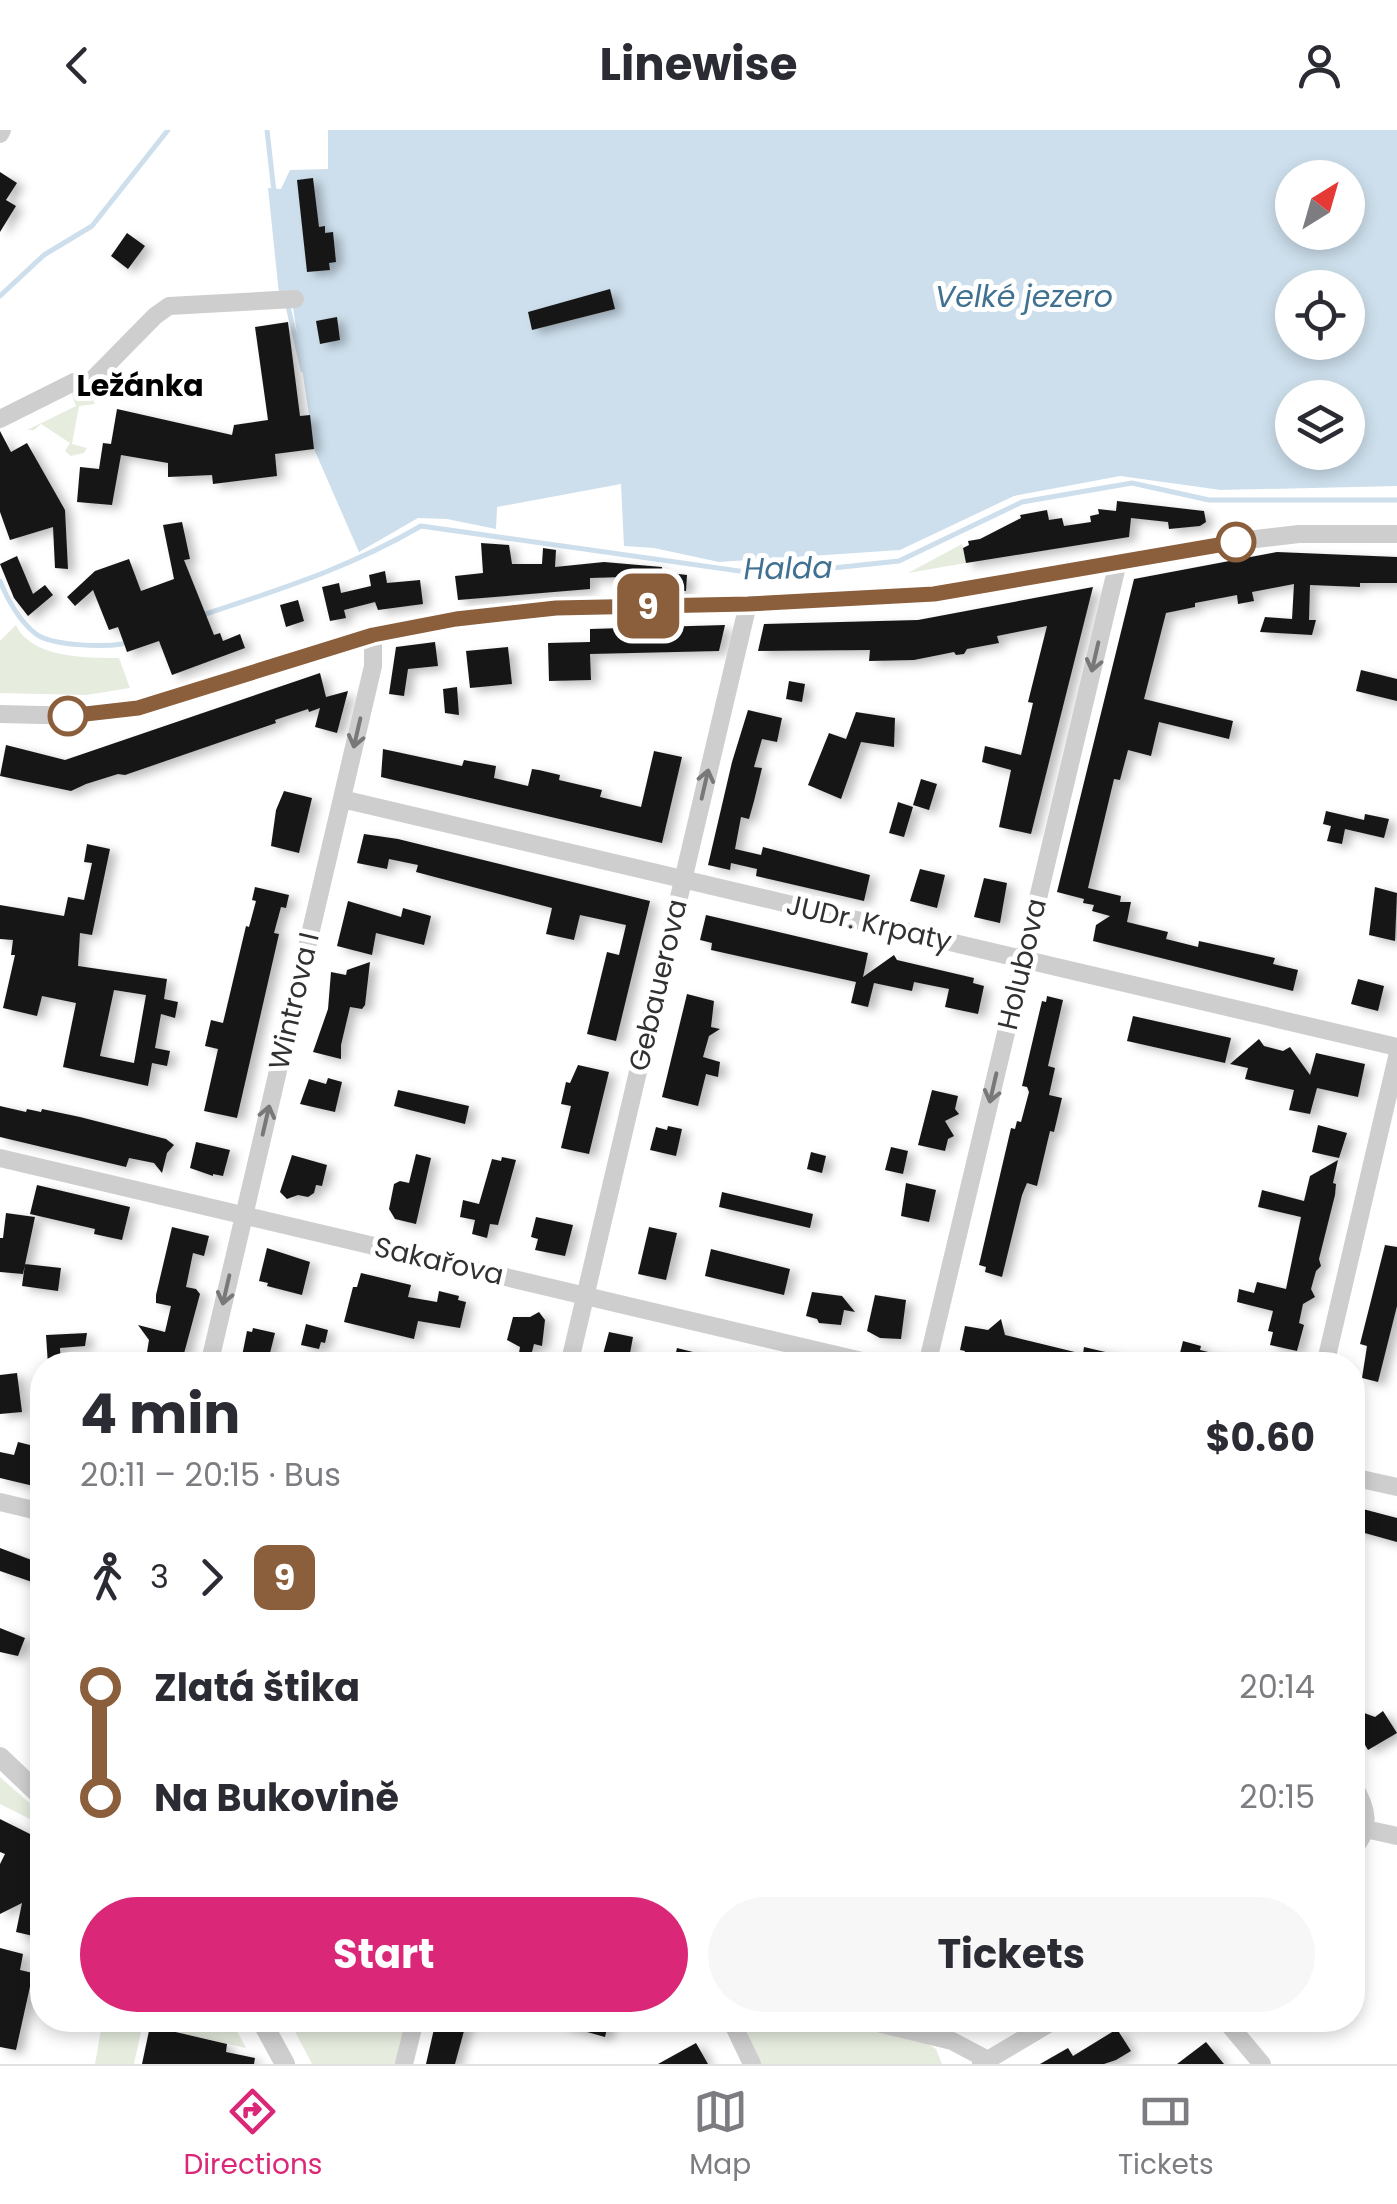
<!DOCTYPE html>
<html lang="en">
<head>
<meta charset="utf-8">
<style>
  :root { --surface:#fff; --page:#f7f7f7; --text:#2b2b33; --muted:#7c7c81; --line:#e1e1e2; --accent:#db2777 }
  body { margin:0; font-family:Poppins,sans-serif; background:var(--page); color:var(--text); height:100vh; display:flex; flex-direction:column; font-size:38px; white-space:nowrap }
  * { box-sizing:border-box; margin:0 }
  p { font-size:32px; color:var(--muted) }
  .icon { flex:none; width:55px; height:55px; fill:none; stroke:currentColor; stroke-width:2; stroke-linecap:round; stroke-linejoin:round }
  .map { position:relative; flex:1; overflow:hidden }
  .drawer { position:absolute; left:30px; top:1222px; width:1335px; height:680px; display:flex; flex-direction:column; background:var(--surface); border-radius:40px; box-shadow:0 5px 15px #0003 }
  .drawer>* { flex:none }
  .badge { padding:0 20px; border-radius:15px; font-size:35px; line-height:65px }
  .needle { width:65px; rotate:37deg }
  .fabs { position:absolute; left:1275px; top:30px; display:grid; gap:20px }
  .fabs a { display:grid; place-items:center; width:90px; height:90px; border-radius:50%; background:var(--surface); box-shadow:0 5px 15px #0003; font-size:50px }
  .map>.badge { position:absolute; translate:-50% -50%; box-shadow:0 0 0 5px #fff }
  .legs { display:flex; align-items:center; gap:15px; height:110px; padding:0 50px; font-size:32px }
  .legs p { margin-inline-start:auto }
  .head { display:flex; align-items:center; justify-content:space-between; height:170px; padding:0 50px }
  h1 { font-size:55px; font-weight:700; line-height:75px }
  .action { display:flex; gap:20px; margin-top:auto; padding:20px 50px }
  .action a { flex:1; height:115px; border-radius:60px; background:var(--accent); color:#fff; font-size:40px; font-weight:700; line-height:115px; text-align:center }
  .action a+a { background:var(--page); color:var(--text) }
  ul { padding:0 50px; list-style:none }
  li { display:flex; align-items:center; gap:35px; height:110px; font-size:38px }
  li i { display:grid; place-items:center; width:15px; height:100%; margin:0 12px; background:currentColor }
  li i::after { content:''; width:25px; height:25px; margin:-12px; border:8px solid; border-radius:50%; background:var(--surface) }
  li p { margin-inline-start:auto }
  li:first-child i { background:linear-gradient(#0000 50%,currentColor 0) }
  li:last-child i { background:linear-gradient(currentColor 50%,#0000 0) }
  header { display:flex; justify-content:space-between; align-items:center; height:130px; padding:0 50px; background:var(--surface); font-size:45px; font-weight:700 }
  .tab-bar { display:flex; justify-content:space-around; align-items:center; height:140px; border-top:2px solid var(--line); background:var(--surface); font-size:28px; color:var(--muted) }
  .tab-bar a { display:grid; justify-items:center; gap:5px }
  .tab-bar .current { color:var(--accent) }
  .map>svg:first-child { display:block }
</style>
</head>
<body>
<header><svg class="icon" aria-label="back" viewBox="0 0 24 24"><path d="M15 5l-7 7 7 7"/></svg>Linewise<svg class="icon" aria-label="person" viewBox="0 0 24 24"><circle cx="12" cy="8" r="4"/><path d="M4 21q1-7 8-7t8 7"/></svg></header>
<div class="map">
<svg width="1397" height="1934" viewBox="0 0 1397 1934">
  <defs>
    <filter id="shadow"><feDropShadow dx="7" dy="4" stdDeviation="5" flood-color="#0004"/></filter>
  </defs>
  <rect width="100%" height="100%" fill="#fff"/>
  <path fill="#e6eddf" d="M76,261l16,7 3,6 -16,2 -7,38 15,4 -3,5 -13,3 -6,-5 5,-8 -29,-19 -7,6h-7l49,-24 -4,-12z
    M962,414l4,19 -58,10z
    M16,495c15,33 70,33 103,33l11,30 -44,7 -86,-2v-52z
    M0,1647l42,37v11l-42,-21z
    M125,1890h106l15,28z
    M289,1890h120l-11,44h-86z
    M742,1890h92l92,23 10,6 6,15h-182z
    M102,1894l39,8 -7,32h-39z"/>
  <path fill="#cddfec" fill-rule="evenodd" d="M328,0h1069v356l-176,4 -101,-14 -106,20 -114,54 -181,12 -65,-14 -30,-2 -3,-62 -124,23 -1,22 -49,-10 -29,-1 -59,34 -45,-103 -23,-155h-12l-11,-106 13,1 9,-19 38,-1zM1292,48h56v54h-56zM1292,158h56v54h-56zM1292,268h56v54h-56z"/>
  <g fill="none" stroke-linecap="round" stroke-linejoin="round">
    <path stroke="#cddfec" stroke-width="5" d="M267,0l7,62
      M0,166l44,-41 48,-29 76,-96
      M287,172l16,68
      M0,451c7,18 20,41 36,53 16,12 67,13 86,10
      M200,486c80,-27 147,-47 221,-90l346,49 132,-14 123,-59 110,-19 77,17h188"/>
  </g>
  <path fill="#181818" fill-rule="evenodd" filter="url(#shadow)" d="M0,42l17,11 -11,17 10,6 -16,26z
    M313,48l6,49 6,-1v7l8,-1 3,30 -7,1 1,7 -23,2 -10,-92z
    M127,103l18,13 -17,23 -17,-13z
    M610,159l5,20 -83,21 -4,-18z
    M337,187l3,23 -20,4 -4,-23z
    M288,192l12,94 10,-1 4,34 -39,5 2,22 -64,8 -1,-9 -44,2v-14l-47,-8 -9,50 -35,-3 3,-35 19,2 4,-26 8,1 6,-35 115,26 2,-10 34,-5 -13,-93z
    M0,301l11,21 16,-9 38,67 3,59 -13,-1 -2,-41 -43,13 -10,-28z
    M1117,371l87,10 2,11 -6,4 -31,3 -1,-7 -37,-4 -2,19 -163,26 -3,-15 6,-3 -1,-4 12,-2 41,-21 -1,-3 27,-5 2,10 13,-2 2,8 27,-4 -1,-6 9,-2 -1,-5 18,2z
    M182,392l8,37 -6,1 30,75 6,-2 3,8 17,-7 5,14 -73,27 -13,-34 -32,11 -9,-25 -9,3 -16,-40 -18,16 -8,-9 28,-26 34,-12 12,32 33,-12 -11,-54z
    M481,413l28,2 3,19h30l1,-16 13,2 -1,17 49,-5 58,5v5l25,3 -1,16 -61,-2v-12l-35,1v11l-132,11 -3,-24 28,-3z
    M1277,422l120,5v26h-37v4l-50,-2 -1,35h7l-4,15 -52,-3 5,-15 27,2 2,-35 -42,8 2,9 -16,3 -1,-9 -42,8v4l-29,6 -22,86 89,22 -4,18 -70,-17 -8,34 -23,-6 -8,30 -6,-1 -26,109 33,8 -1,6h11l-4,20 41,10 -2,7 32,8 1,-6 76,17 -2,6 25,6 -5,21 -200,-50 3,-16 14,-9 -18,-5 2,-6 -11,-2 1,-4 -27,-7 77,-313z
    M17,426l16,38 12,-9 8,10 -25,21 -14,-18 -14,-34z
    M385,441l2,12 33,-3 3,24 -45,6 -3,-8 -31,8 2,8 -16,3 -8,-34 17,-4 2,10 30,-7 -2,-11z
    M1093,457l-62,247 -32,-7 12,-57 -29,-8 3,-16 36,9 12,-52 -5,-1 19,-76 -50,10 2,7 -32,6 -3,5 -8,1 -2,-3 -40,8 -45,1 1,-11 -112,1 6,-27 154,-4z
    M298,470l6,21 -18,6 -6,-22z
    M725,495l-6,26 -129,3 1,26 -42,1 -1,-38 42,-1v-13z
    M435,512l3,24 -30,3 -4,27 -15,-2 7,-47z
    M508,517l4,37 -42,4 -4,-37z
    M1361,540l36,9v22l-41,-10z
    M320,543l6,24 22,-6 -11,42 -22,-6 5,-19 -11,4 -1,-3 -33,11 1,3 -151,52 -7,-1 -32,10 -15,7 -71,-15 6,-31 59,15z
    M789,551l16,3 -3,18 -16,-3z
    M457,557l2,28 -14,-2 -2,-24z
    M748,580l34,8 -5,24 -15,-3 -8,28 8,1 -8,33 -5,18 -8,-2 -6,32 26,6 2,-8 107,28 -6,26 -108,-25 1,-7 -26,-6 -1,7 -22,-5 24,-103z
    M856,582l39,6 -1,29 -33,-5 -20,57 -33,-14 21,-52 17,6z
    M383,619l79,17 2,-6 32,6 -2,12 34,8 4,-17 7,1 21,5 -1,5 43,10 -2,7 41,10 13,-56 28,6 -20,86 -281,-66z
    M921,649l16,5 -8,26 -16,-5z
    M284,661l28,7 -13,55 -28,-7 5,-36z
    M898,672l15,5 -9,30 -15,-4z
    M1326,681l38,9 1,-6 24,5 -5,19 -39,-9 -3,15 -15,-3 4,-15 -8,-2z
    M364,704l34,5 252,62 -34,140 -29,-7 20,-82 12,3 7,-30 -46,-10 -6,25 -28,-6 6,-26 -136,-36 2,-7 -29,-6 -2,10 -30,-6z
    M87,714l23,5 -18,86 -12,-2 -2,33 89,13 -3,20 14,3 -3,16 -14,-4 -6,34 15,3 -3,15 -15,-3 -4,23 -85,-19 13,-64 -34,-7 -5,20 -34,-8 12,-53h-4l2,-15 -13,-1v-34l64,11 4,-19 16,3 8,-37 -8,-1zM114,860l32,5 -12,68 -34,-7z
    M920,739l25,6 -8,33 -27,-7z
    M984,748l23,5 -7,40 -26,-6z
    M255,757l34,8 -3,13 -5,-1 -7,26 5,1 -42,184 -33,-7 14,-62 -13,-3 6,-26 12,3 23,-97 3,1 7,-26 -4,-1z
    M1375,757l22,6 -2,48 -26,-6z
    M348,771l53,16 2,-9 28,8 -7,29 -48,-12 -4,22 -35,-9z
    M706,785l162,38 -5,24 31,-22 3,5 77,18 -1,5 11,3 -6,28 -33,-7 4,-18 -35,-7 -2,9 -38,-8 -6,24 -17,-4 5,-21 -145,-32 1,-7 -12,-3z
    M370,832l-5,43 -3,4 -12,-2 -9,38v14l-28,-7 15,-43 3,-37 15,3 1,-5z
    M1358,849l26,7 -6,25 -27,-7z
    M687,864l27,7 -3,26 9,2 -11,7 -6,21 17,5 -2,15 -12,-3 -8,32 -36,-9z
    M1047,866l16,4 -15,66 7,2 -6,27 13,3 -8,34 -4,-1 -13,55 -10,-3 -5,12 -20,82 -17,-5 1,-5 -7,-2 32,-137 4,1 2,-8 4,1 8,-30 -2,-5 -5,-1 20,-85 4,1z
    M1133,886l98,22 -6,25 -98,-22z
    M1259,909l5,7 19,5 7,-4 20,28 6,-22 49,11 -7,33 -41,-9 -7,26 -21,-4 5,-20 -49,-11 3,-11 -18,-4z
    M578,935l31,7 -20,82 -28,-6 10,-42 -10,-2 5,-22 4,1z
    M328,948l14,4 -7,30 -35,-8 9,-25 17,5z
    M398,960l71,16 -4,18 -71,-18z
    M932,960l26,6 -3,13 4,5 -14,7 9,15 -6,3 -3,12 -27,-6z
    M0,976l26,6 1,-3 14,3 1,-3 38,8 86,22 8,6 -7,8 -5,20 -8,-10 -25,-5 -3,9 -126,-30z
    M1318,995l29,8 -8,25 -27,-6z
    M668,996l14,3 -6,27 -26,-6 6,-23 11,3z
    M196,1012l34,8 -7,26 -10,-2v2l-23,-8z
    M891,1017l17,4 -5,23 -18,-4z
    M811,1022l15,4 -4,17 -15,-4z
    M416,1024l15,4 -15,66 -21,-5 -6,-10 5,-25 6,-3 9,2z
    M292,1025l35,10 -5,21 -6,-1 -2,8 -6,4 -10,-2 -11,4 -7,-7z
    M502,1027l14,3 -18,65 -8,-1 -3,14 -15,-4 3,-14 -15,-3 3,-17 16,4 13,-45 9,2z
    M1338,1030l-5,23 3,1 -1,11 -16,64 2,7 -5,5 -5,18 4,8 -12,7 -4,19 5,2 -7,26 -27,-6 3,-13 -5,-1 5,-20 -36,-9 2,-13 15,4 3,-11 29,7 15,-72 -43,-10 4,-17 42,11 6,-25z
    M906,1053l30,7 -7,32 -28,-6z
    M37,1055l93,22 -8,33 -28,-6 1,-5 -65,-15z
    M722,1062l91,22 -3,14 -91,-21z
    M6,1083l29,4 -12,57 -23,-2v-34h3z
    M536,1087l37,8 -8,31 -30,-6 3,-11 -7,-2z
    M172,1097l37,9 -5,20 -11,-3 -7,34 10,2 4,5 -18,67 -11,-3 -2,7h-13l2,-10 -11,-3 2,-12 -11,-15 27,7 6,-26 -15,-3v-8z
    M649,1097l28,6 -11,47 -28,-6z
    M1385,1115l12,2v59l-19,76 -16,-4 5,-32 -7,-2z
    M267,1118l43,14 -8,33 -35,-9 1,-3 -9,-2z
    M711,1119l79,20 -6,26 -79,-19z
    M25,1134l36,4 -3,23 -36,-5z
    M361,1143l50,12 -3,12 29,5 2,-11 20,5 -1,4 8,2 -6,26 -42,-7 -4,18 -70,-17 9,-35h4z
    M812,1162l30,4 13,16 -11,-2 -3,15 -22,-2 -2,-4 -11,-3z
    M875,1165l31,5 -5,39 -21,-1 -13,-7z
    M539,1182l6,8 -3,26 -8,-2 -3,12 -12,-3 1,-6 -13,-7 6,-23h17z
    M1001,1189l4,16 78,19 1,-7 30,7 -2,11h-99l-49,-11 1,-3 -5,-1 5,-24 23,4z
    M306,1194l22,6 -3,13 -4,-1 -2,7 -18,-4z
    M253,1198l22,5 -7,28 -26,-5 5,-25 5,1z
    M609,1202l24,5 -5,27 -26,-6z
    M87,1203l-2,13 -25,2 1,17h-13l-2,-30z
    M1183,1211l18,5 -1,4 41,10 -1,5h-63z
    M677,1218l48,12 -1,5h-51z
    M17,1243l5,39 -22,2v-39z
    M18,1312l24,6v40l-42,-10v-26l14,3z
    M1359,1378l38,10v24l-43,-12z
    M0,1418l42,16 -4,20 -38,-13z
    M0,1498l25,10 -7,18 -18,-4z
    M1359,1581l16,6 8,-6 14,22 -29,17 -13,-22 6,-3z
    M0,1689l42,21v98l-26,-6 6,-29 -22,11v-50l5,-10 -5,-2z
    M0,1818l23,6 -3,16 13,3 -17,77 -16,-3z
    M436,1890h31l-12,44h-29z
    M563,1890h46l-4,17 -43,-12z
    M150,1896l77,18 -1,8 29,6 -1,6h-112z
    M1117,1899l14,22 -15,9 -12,4h-64l28,-16 5,8z
    M1206,1912l18,22h-47z
    M696,1913l12,21h-50z"/>
  <g fill="none" stroke-linecap="round" stroke-linejoin="round">
    <path stroke="#cecece" stroke-width="18" d="M0,4l2,-4
      M0,289l74,-37 18,-2 63,-64 14,-10 126,-7
      M0,584l83,2 55,-8 235,-73 84,-16 98,-11 193,-4 186,-10 322,-55 43,-5h98
      M342,669l1055,248
      M0,1028l879,207
      M209,1235l164,-699v-31
      M569,1235l179,-761
      M927,1235l191,-803
      M1325,1235l72,-308
      M1352,1347l45,10
      M0,1372l42,10
      M1352,1653c15,24 21,45 0,67
      M1352,1696l45,10
      M731,1890l21,44
      M865,1890l87,21 36,19
      M1225,1890l37,44
      M404,1934l11,-44
      M981,1934l74,-44"/>
    <path stroke="#cecece" stroke-width="20" d="M0,1627l42,40
      M261,1890l24,44"/>
  </g>
  <defs><path id="oneway-shaft" d="M-6 0H5M1.5-3L5.5 0L1.5 3" fill="none" stroke-width="1.6" stroke-linecap="round" stroke-linejoin="round" transform="scale(2.5)"/></defs>
  <g stroke="#787878">
    <use href="#oneway-shaft" transform="translate(1095 527) rotate(103)"/>
    <use href="#oneway-shaft" transform="translate(357 603) rotate(103)"/>
    <use href="#oneway-shaft" transform="translate(705 654) rotate(-77)"/>
    <use href="#oneway-shaft" transform="translate(993 958) rotate(103)"/>
    <use href="#oneway-shaft" transform="translate(266 990) rotate(-77)"/>
    <use href="#oneway-shaft" transform="translate(226 1160) rotate(103)"/>
  </g>
  <g fill="none" stroke-linecap="round" stroke-linejoin="round">
    <g stroke="#fff" stroke-width="22">
      <path id="line-1" d="M68,586l70,-8 235,-73 83,-16 100,-11 192,-4 186,-10 302,-52"/>
    </g>
    <use href="#line-1" stroke="#8b5e3c" stroke-width="15"/>
  </g>
  <g fill="#fff" stroke="#8b5e3c" stroke-width="5">
    <circle cx="1236" cy="412" r="18"/>
    <circle cx="68" cy="586" r="18"/>
  </g>
  <g text-anchor="middle" dominant-baseline="central" stroke-width="10" stroke-linejoin="round" paint-order="stroke">
    <g font-size="28" fill="#313131" stroke="#fff">
      <text transform="translate(869 793) rotate(13)">JUDr. Krpaty</text>
      <text transform="translate(1022 834) rotate(-77)">Holubova</text>
      <text transform="translate(658 855) rotate(-77)">Gebauerova</text>
      <text transform="translate(294 871) rotate(-77)">Wintrova I</text>
      <text transform="translate(439 1131) rotate(13)">Sakařova</text>
    </g>
    <g font-size="30" font-style="italic" fill="#417190" stroke="#fff">
      <text x="1024" y="166">Velké jezero</text>
      <text transform="translate(788 438) rotate(-1)">Halda</text>
    </g>
    <g font-size="30" font-weight="bold" fill="#000" stroke="#fff">
      <text x="140" y="255">Ležánka</text>
    </g>
  </g>
</svg>
<div class="fabs">
<a><svg class="needle" viewBox="-14 -14 28 28"><path d="M0-13l5 13h-10z" fill="#e53935"/><path d="M0 13l5-13h-10z" fill="#7c7c81"/></svg></a>
<a><svg class="icon" aria-label="locate" viewBox="0 0 24 24"><circle cx="12" cy="12" r="6"/><path d="M12 2v4M12 18v4M2 12h4M18 12h4"/></svg></a>
<a><svg class="icon" aria-label="layers" viewBox="0 0 24 24"><path d="M12 4l9 5-9 5-9-5zM3 14l9 5 9-5"/></svg></a>
</div>
<b class="badge" style="left:648px;top:476px;background:#8b5e3c;color:#fff">9</b>
<section class="drawer">
<div class="head"><div><h1>4 min</h1><p>20:11 – 20:15 · Bus</p></div><b>$0.60</b></div>
<div class="legs"><svg class="icon" aria-label="walk" viewBox="0 0 24 24"><circle cx="13" cy="4" r="2"/><path d="M13 8l-2 6 4 7M11 14l-3 7M7 12l3-4h3l4 4"/></svg>3<svg class="icon" aria-label="forward" viewBox="0 0 24 24"><path d="M9 5l7 7-7 7"/></svg><b class="badge" style="background:#8b5e3c;color:#fff">9</b></div>
<ul>
<li><i style="color:#8b5e3c"></i><b>Zlatá štika</b><p>20:14</p></li>
<li><i style="color:#8b5e3c"></i><b>Na Bukovině</b><p>20:15</p></li>
</ul>
<div class="action"><a>Start</a><a>Tickets</a></div>
</section>
</div>
<nav class="tab-bar">
<a class="current"><svg class="icon" aria-label="directions" viewBox="0 0 24 24"><path d="M12 3l9 9-9 9-9-9zM9 14v-3h6M13 9l2 2-2 2"/></svg>Directions</a>
<a><svg class="icon" aria-label="map" viewBox="0 0 24 24"><path d="M3 6l6-2 6 2 6-2v14l-6 2-6-2-6 2zM9 4v14M15 6v14"/></svg>Map</a>
<a><svg class="icon" aria-label="tickets" viewBox="0 0 24 24"><path d="M3 7h18v10H3zM15 7v10"/></svg>Tickets</a>
</nav>
</body>
</html>
